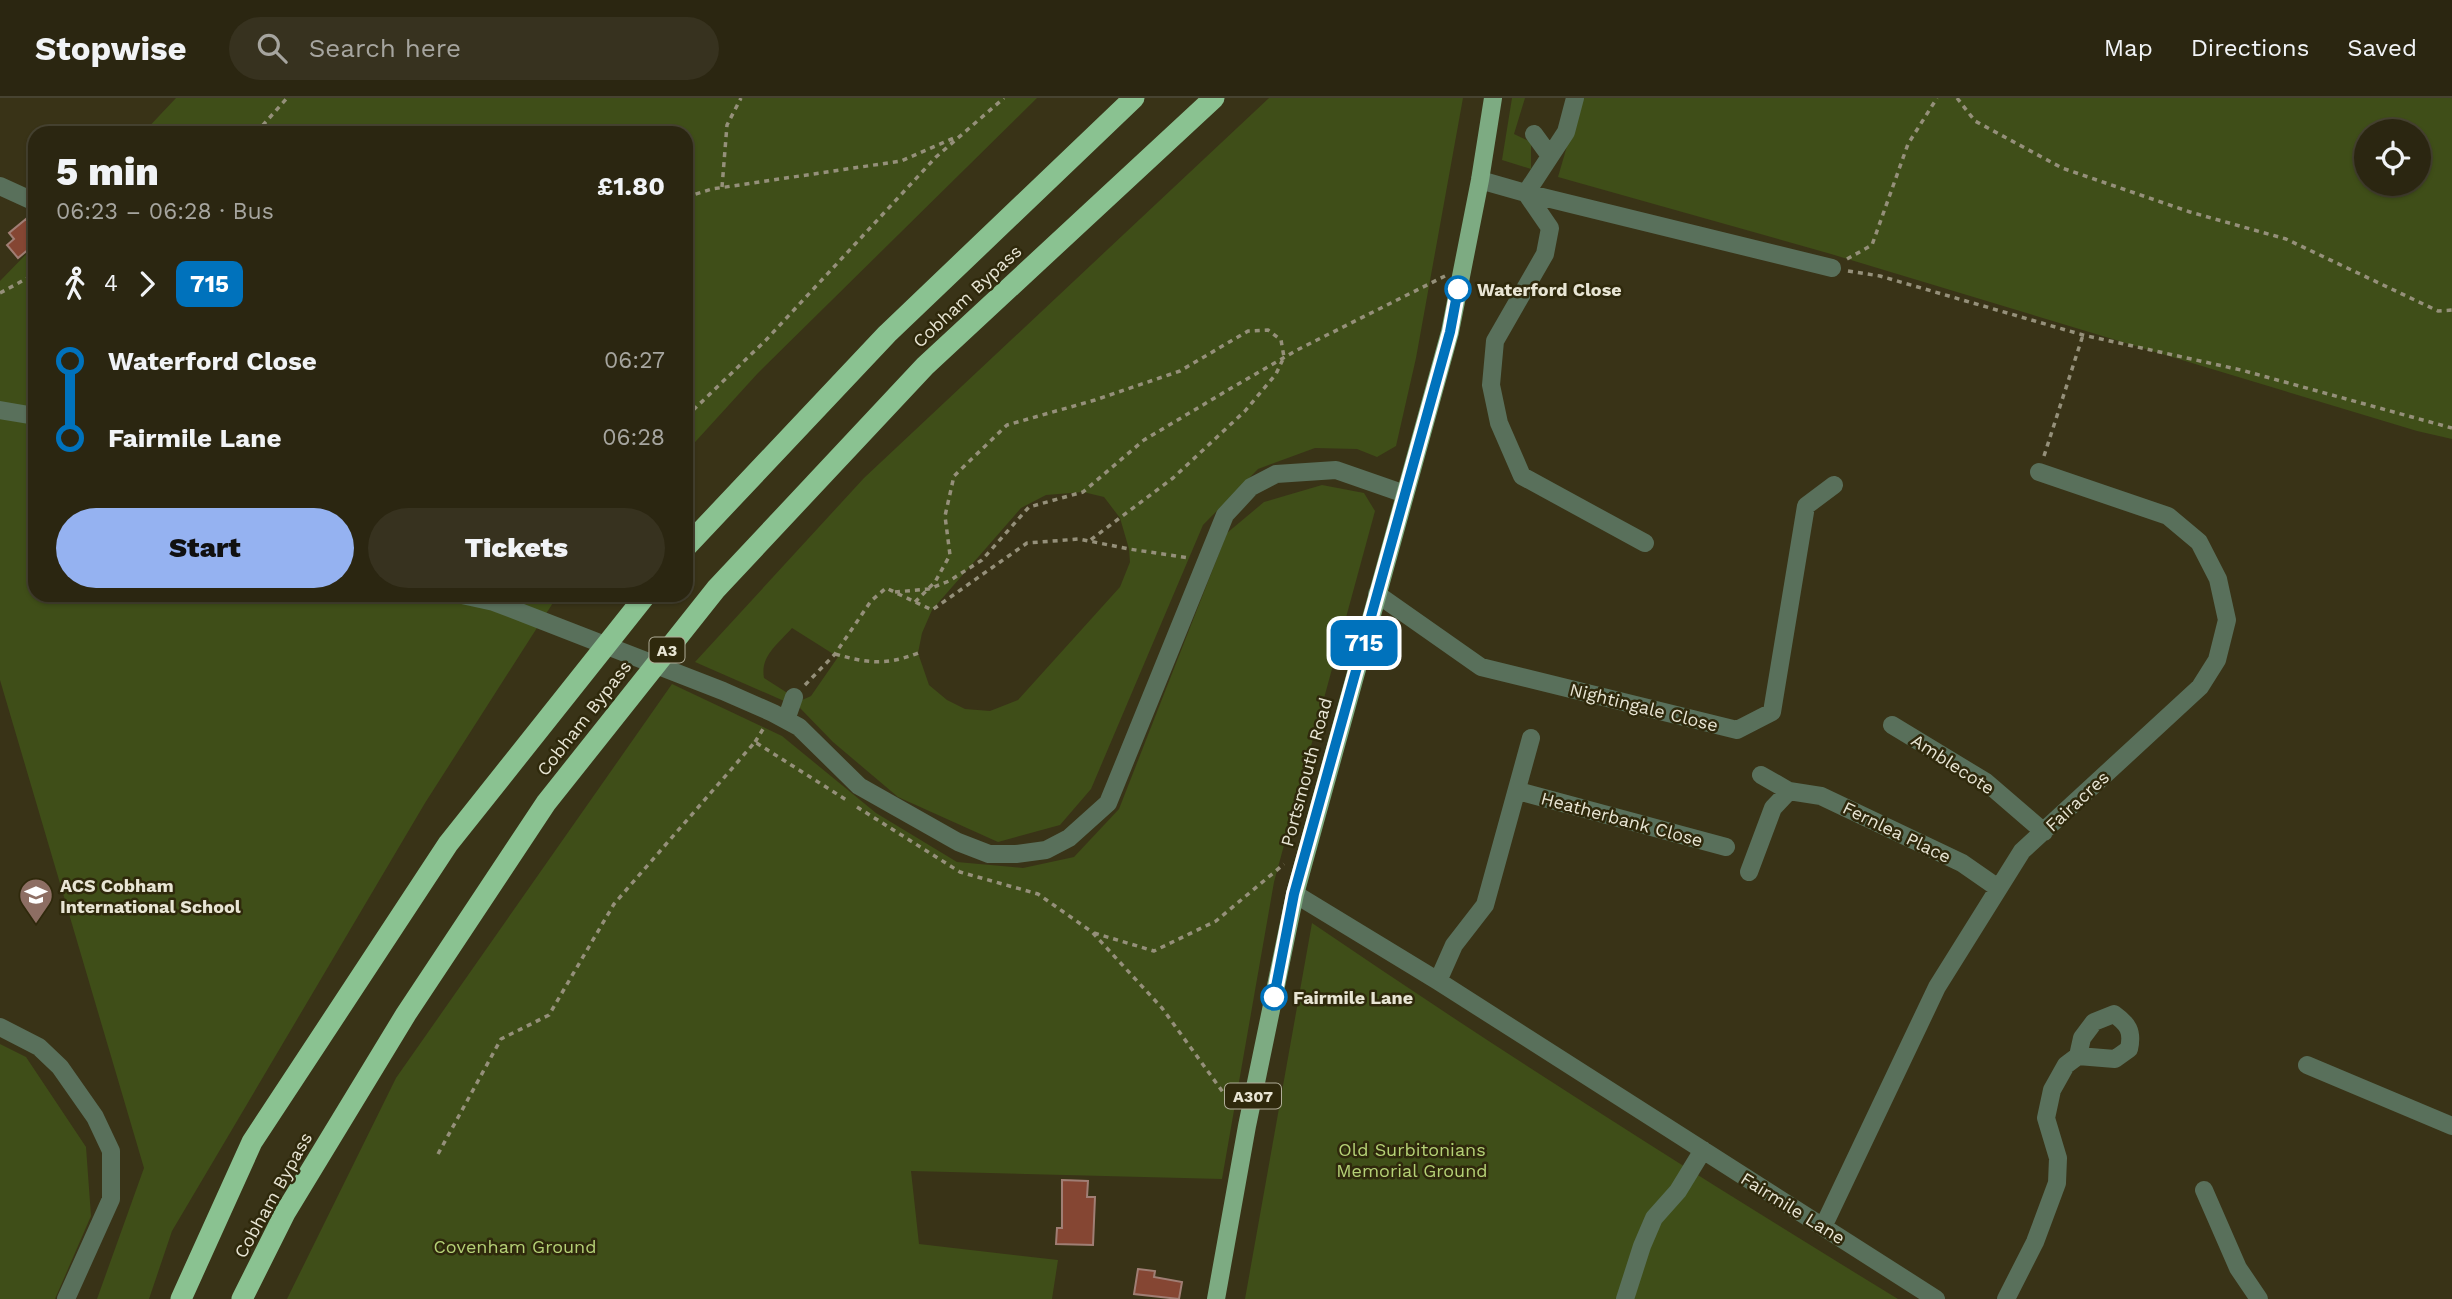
<!DOCTYPE html>
<html lang="en">
<head>
<meta charset="utf-8">
<style>
  :root { --surface:#2b2611; --page:#37321f; --text:#f1f3f6; --muted:#a6a59f; --line:#474331; --accent:#95b2f1 }
  body { margin:0; font-family:"Work Sans",sans-serif; background:var(--page); color:var(--text); height:100vh; display:flex; flex-direction:column; font-size:26px; white-space:nowrap }
  * { box-sizing:border-box; margin:0 }
  p { font-size:23px; color:var(--muted) }
  .icon { flex:none; width:38px; height:38px; fill:none; stroke:currentColor; stroke-width:2; stroke-linecap:round; stroke-linejoin:round }
  .map { position:relative; flex:1; overflow:hidden }
  .side { position:absolute; left:28px; top:28px; width:665px; height:476px; display:flex; flex-direction:column; background:var(--surface); border-radius:21px; box-shadow:0 2px 5px #0004,0 0 0 2px var(--line) }
  .side>* { flex:none }
  .badge { padding:0 14px; border-radius:10px; font-size:24px; line-height:46px }
  .controls { position:absolute; left:2354px; top:21px; display:grid; gap:14px }
  .controls a { display:grid; place-items:center; width:77px; height:77px; border-radius:50%; background:var(--surface); box-shadow:0 2px 5px #0004,0 0 0 2px var(--line); font-size:35px }
  .map>.badge { position:absolute; translate:-50% -50%; box-shadow:0 0 0 4px #fff }
  .legs { display:flex; align-items:center; gap:10px; height:77px; padding:0 28px; font-size:23px }
  .legs p { margin-inline-start:auto }
  .summary { display:flex; align-items:center; justify-content:space-between; height:119px; padding:0 28px }
  h1 { font-size:38px; font-weight:800; line-height:52px }
  .action { display:flex; gap:14px; margin-top:auto; padding:14px 28px }
  .action a { flex:1; height:80px; border-radius:42px; background:var(--accent); color:#111; font-size:28px; font-weight:800; line-height:80px; text-align:center }
  .action a+a { background:var(--page); color:var(--text) }
  ul { padding:0 28px; list-style:none }
  li { display:flex; align-items:center; gap:24px; height:77px; font-size:26px }
  li i { display:grid; place-items:center; width:10px; height:100%; margin:0 9px; background:currentColor }
  li i::after { content:''; width:18px; height:18px; margin:-9px; border:5px solid; border-radius:50%; background:var(--surface) }
  li p { margin-inline-start:auto }
  li:first-child i { background:linear-gradient(#0000 50%,currentColor 0) }
  li:last-child i { background:linear-gradient(currentColor 50%,#0000 0) }
  header { display:flex; align-items:center; gap:42px; box-sizing:border-box; height:98px; padding:0 35px; background:var(--surface); border-bottom:2px solid var(--line) }
  header strong { font-size:33px }
  nav { display:flex; gap:38px; margin-inline-start:auto; font-size:24px }
  .search { width:490px; height:63px; background:var(--page); display:flex; align-items:center; gap:18px; box-sizing:border-box; padding:0 24px; border-radius:38px; color:var(--muted); font-size:26px }
  .map>svg:first-child { display:block }
</style>
</head>
<body>
<header>
<strong>Stopwise</strong>
<div class="search"><svg class="icon" aria-label="search" viewBox="0 0 24 24"><circle cx="10" cy="10" r="6"/><path d="M15 15l6 6"/></svg>Search here</div>
<nav><a>Map</a><a>Directions</a><a>Saved</a></nav>
</header>
<div class="map">
<svg width="2452" height="1201" viewBox="0 0 2452 1201">
  <rect width="100%" height="100%" fill="#393317"/>
  <path fill="#3f4e18" fill-rule="evenodd" d="M176,0h861l-279,275 -72,79v-319h-543z
    M1269,0h194l-47,260 -20,88 -19,11 -20,-8 -42,-1 -57,21 -55,56 -112,264 -31,36 -62,17 -100,-45 -65,-55 -33,-34 -105,-46 169,-184zM1083,394l21,5 16,21 9,31 1,13 -10,25 -102,113 -28,11 -25,-2 -18,-9 -18,-15 -11,-32 4,-20 10,-23 89,-102 25,-13zM792,530l46,29 -27,39 -11,5 -36,-23c-4,-22 14,-34 28,-50z
    M1512,0h13l-11,36 17,8v27l-29,-9z
    M1581,0h871v341l-35,-8 -586,-177 -273,-77zM2366,33h52v53h-52z
    M35,147v350h523l-133,208 -253,428 -23,68h-52l47,-131 -144,-488v-399z
    M1322,387l42,8 11,18 -101,371 -52,297 -311,-8 8,73 139,16 -6,39h-765l109,-221 276,-394 110,52 94,77 81,49 66,6 51,-11 45,-48 108,-276 37,-31z
    M1312,825c192,131 388,255 586,376h-653z
    M0,946l26,13 60,90 5,69 -36,83h-55z"/>
  <path fill="#854633" stroke="#a07e74" stroke-width="2" d="M26,121l9,12v13l-17,14 -11,-13 7,-6 -5,-6z
    M1062,1082l26,1 -1,16h8l-2,48 -37,-1 1,-16h5z
    M1138,1171l17,2 -1,6 28,5 -3,17 -45,-5z"/>
  <g fill="none" stroke-linecap="round" stroke-linejoin="round">
    <path stroke="#95907a" stroke-width="3.5" stroke-dasharray="5 5" stroke-linecap="butt" d="M1957,0l18,23 87,47 128,44 96,27 152,72 14,-1
      M256,35l31,-35
      M722,89l5,-62 14,-27
      M686,99l26,-8 189,-28 55,-24
      M1847,161l25,-14 36,-101 29,-46
      M1848,173l32,5 203,59 158,35 211,58
      M0,195l35,-19
      M686,319l80,-77 170,-183 68,-59
      M2044,358l39,-121
      M895,494l34,-3 20,-8 33,-21 47,-53 54,-15 61,-52 84,-50 69,-40 148,-74
      M915,504l20,-20 15,-27 -5,-39 9,-40 53,-51 88,-25 85,-29 68,-40 20,-1 13,10 3,17 -8,17 -31,37 -72,67 -84,63
      M835,556c32,9 50,12 83,-1
      M805,587l30,-31 36,-53 15,-13 46,22 95,-67 52,-4 50,10 60,9
      M755,644l10,-16
      M857,709l103,65 78,22 54,38 70,76 71,98
      M1094,835l60,18 62,-30 68,-57
      M438,1056l63,-115 48,-24 65,-111 141,-162 93,59"/>
    <path stroke="#59705b" stroke-width="18" d="M1534,36l16,22
      M1480,82l46,13 306,75
      M0,88l35,16
      M1526,95l24,35 -5,26 -50,87 -4,44 8,38 23,53 123,67
      M1526,95l40,-61 9,-34
      M0,312l35,6
      M1377,496l104,73 256,63 35,-18 34,-206 28,-21
      M462,497l32,7 229,89 50,22 26,14 60,59 99,56 31,12h27l30,-4 23,-12 39,-35 117,-288 26,-28 25,-13 60,-4 69,24
      M786,622l8,-23
      M1892,627l94,57 58,50
      M1761,677l28,16
      M1518,693l208,56
      M1749,774l24,-64 16,-17 32,5 141,67 36,25
      M1295,796l143,87 498,318
      M1438,883l16,-36 31,-40 46,-167
      M0,929l39,20 21,20 35,50 16,34v48l-45,100
      M2307,967l145,61
      M2204,1092l34,78 21,31
      M1823,1129l114,-240 85,-136 178,-164 17,-27 10,-40 -9,-41 -19,-37 -31,-26 -129,-44
      M1625,1201l17,-53 12,-28 24,-27 25,-41
      M2006,1201l29,-57 22,-59 1,-25 -12,-40 6,-28 14,-25 12,-9 4,-18 12,-16 20,-8c14,10 19,17 15,35l-14,10 -37,-3"/>
    <path stroke="#7dab82" stroke-width="18" d="M1216,1201l31,-173 48,-232 155,-562 30,-152 13,-82"/>
    <path stroke="#8ac291" stroke-width="21" d="M686,449l201,-213 247,-236
      M181,1201l71,-157 196,-298 198,-249
      M242,1201l43,-86 121,-199 140,-211 170,-214 209,-223 289,-268"/>
  </g>
  <g fill="none" stroke-linecap="round" stroke-linejoin="round">
    <g stroke="#fff" stroke-width="16">
      <path id="line-1" d="M1274,899l20,-103 156,-562 8,-43"/>
    </g>
    <use href="#line-1" stroke="#0072bc" stroke-width="10"/>
  </g>
  <defs>
    <g id="school-pin" transform="scale(1.75)"><path d="M0 17L-7.5 6A9.5 9.5 0 1 1 7.5 6Z" fill="#8d6e63" stroke="#2f290c"/><path d="M0-5L7-2L0 1L-7-2ZM-4 1L0 2.5L4 1V4Q0 6-4 4Z" fill="#fff"/></g>
  </defs>
  <g fill-rule="evenodd">
    <use href="#school-pin" x="36" y="797"/>
  </g>
  <g fill="#fff" stroke="#0072bc" stroke-width="3.5">
    <circle cx="1458" cy="191" r="12"/>
    <circle cx="1274" cy="899" r="12"/>
  </g>
  <g text-anchor="middle" dominant-baseline="central" stroke-width="5" stroke-linejoin="round" paint-order="stroke">
    <g fill="#2f290c" stroke="#b0ad98" stroke-width="2">
      <rect x="649.5" y="539.5" width="35" height="25" rx="5"/>
      <rect x="1225" y="985.5" width="56" height="25" rx="5"/>
    </g>
    <g font-size="16" font-weight="bold" fill="#e8e5d4">
      <text x="667" y="552">A3</text>
      <text x="1253" y="998">A307</text>
    </g>
    <g font-size="18" font-weight="bold" fill="#e8e5d4" stroke="#2f290c" text-anchor="start">
      <text x="1477" y="191">Waterford Close</text>
      <text x="1293" y="899">Fairmile Lane</text>
    </g>
    <g font-size="18" fill="#e8e5d4" stroke="#2f290c">
      <text transform="translate(967 198) rotate(-43)">Cobham Bypass</text>
      <text transform="translate(1644 609) rotate(14)">Nightingale Close</text>
      <text transform="translate(584 620) rotate(-52)">Cobham Bypass</text>
      <text transform="translate(1953 666) rotate(33)">Amblecote</text>
      <text transform="translate(1306 674) rotate(-75)">Portsmouth Road</text>
      <text transform="translate(2077 703) rotate(-43)">Fairacres</text>
      <text transform="translate(1622 721) rotate(15)">Heatherbank Close</text>
      <text transform="translate(1897 734) rotate(26)">Fernlea Place</text>
      <text transform="translate(273 1097) rotate(-61)">Cobham Bypass</text>
      <text transform="translate(1793 1110) rotate(32)">Fairmile Lane</text>
    </g>
    <g font-size="18" font-weight="bold" fill="#e8e5d4" stroke="#2f290c" text-anchor="start">
      <text x="60" y="787">ACS Cobham<tspan x="60" dy="21">International School</tspan></text>
    </g>
    <g font-size="18" fill="#b5d176" stroke="#2f290c">
      <text x="1412" y="1051">Old Surbitonians<tspan x="1412" dy="21">Memorial Ground</tspan></text>
      <text x="515" y="1148">Covenham Ground</text>
    </g>
  </g>
</svg>
<div class="controls">
<a><svg class="icon" aria-label="locate" viewBox="0 0 24 24"><circle cx="12" cy="12" r="6"/><path d="M12 2v4M12 18v4M2 12h4M18 12h4"/></svg></a>
</div>
<b class="badge" style="left:1364px;top:545px;background:#0072bc;color:#fff">715</b>
<section class="side">
<div class="summary"><div><h1>5 min</h1><p>06:23 – 06:28 · Bus</p></div><b>£1.80</b></div>
<div class="legs"><svg class="icon" aria-label="walk" viewBox="0 0 24 24"><circle cx="13" cy="4" r="2"/><path d="M13 8l-2 6 4 7M11 14l-3 7M7 12l3-4h3l4 4"/></svg>4<svg class="icon" aria-label="forward" viewBox="0 0 24 24"><path d="M9 5l7 7-7 7"/></svg><b class="badge" style="background:#0072bc;color:#fff">715</b></div>
<ul>
<li><i style="color:#0072bc"></i><b>Waterford Close</b><p>06:27</p></li>
<li><i style="color:#0072bc"></i><b>Fairmile Lane</b><p>06:28</p></li>
</ul>
<div class="action"><a>Start</a><a>Tickets</a></div>
</section>
</div>
</body>
</html>
